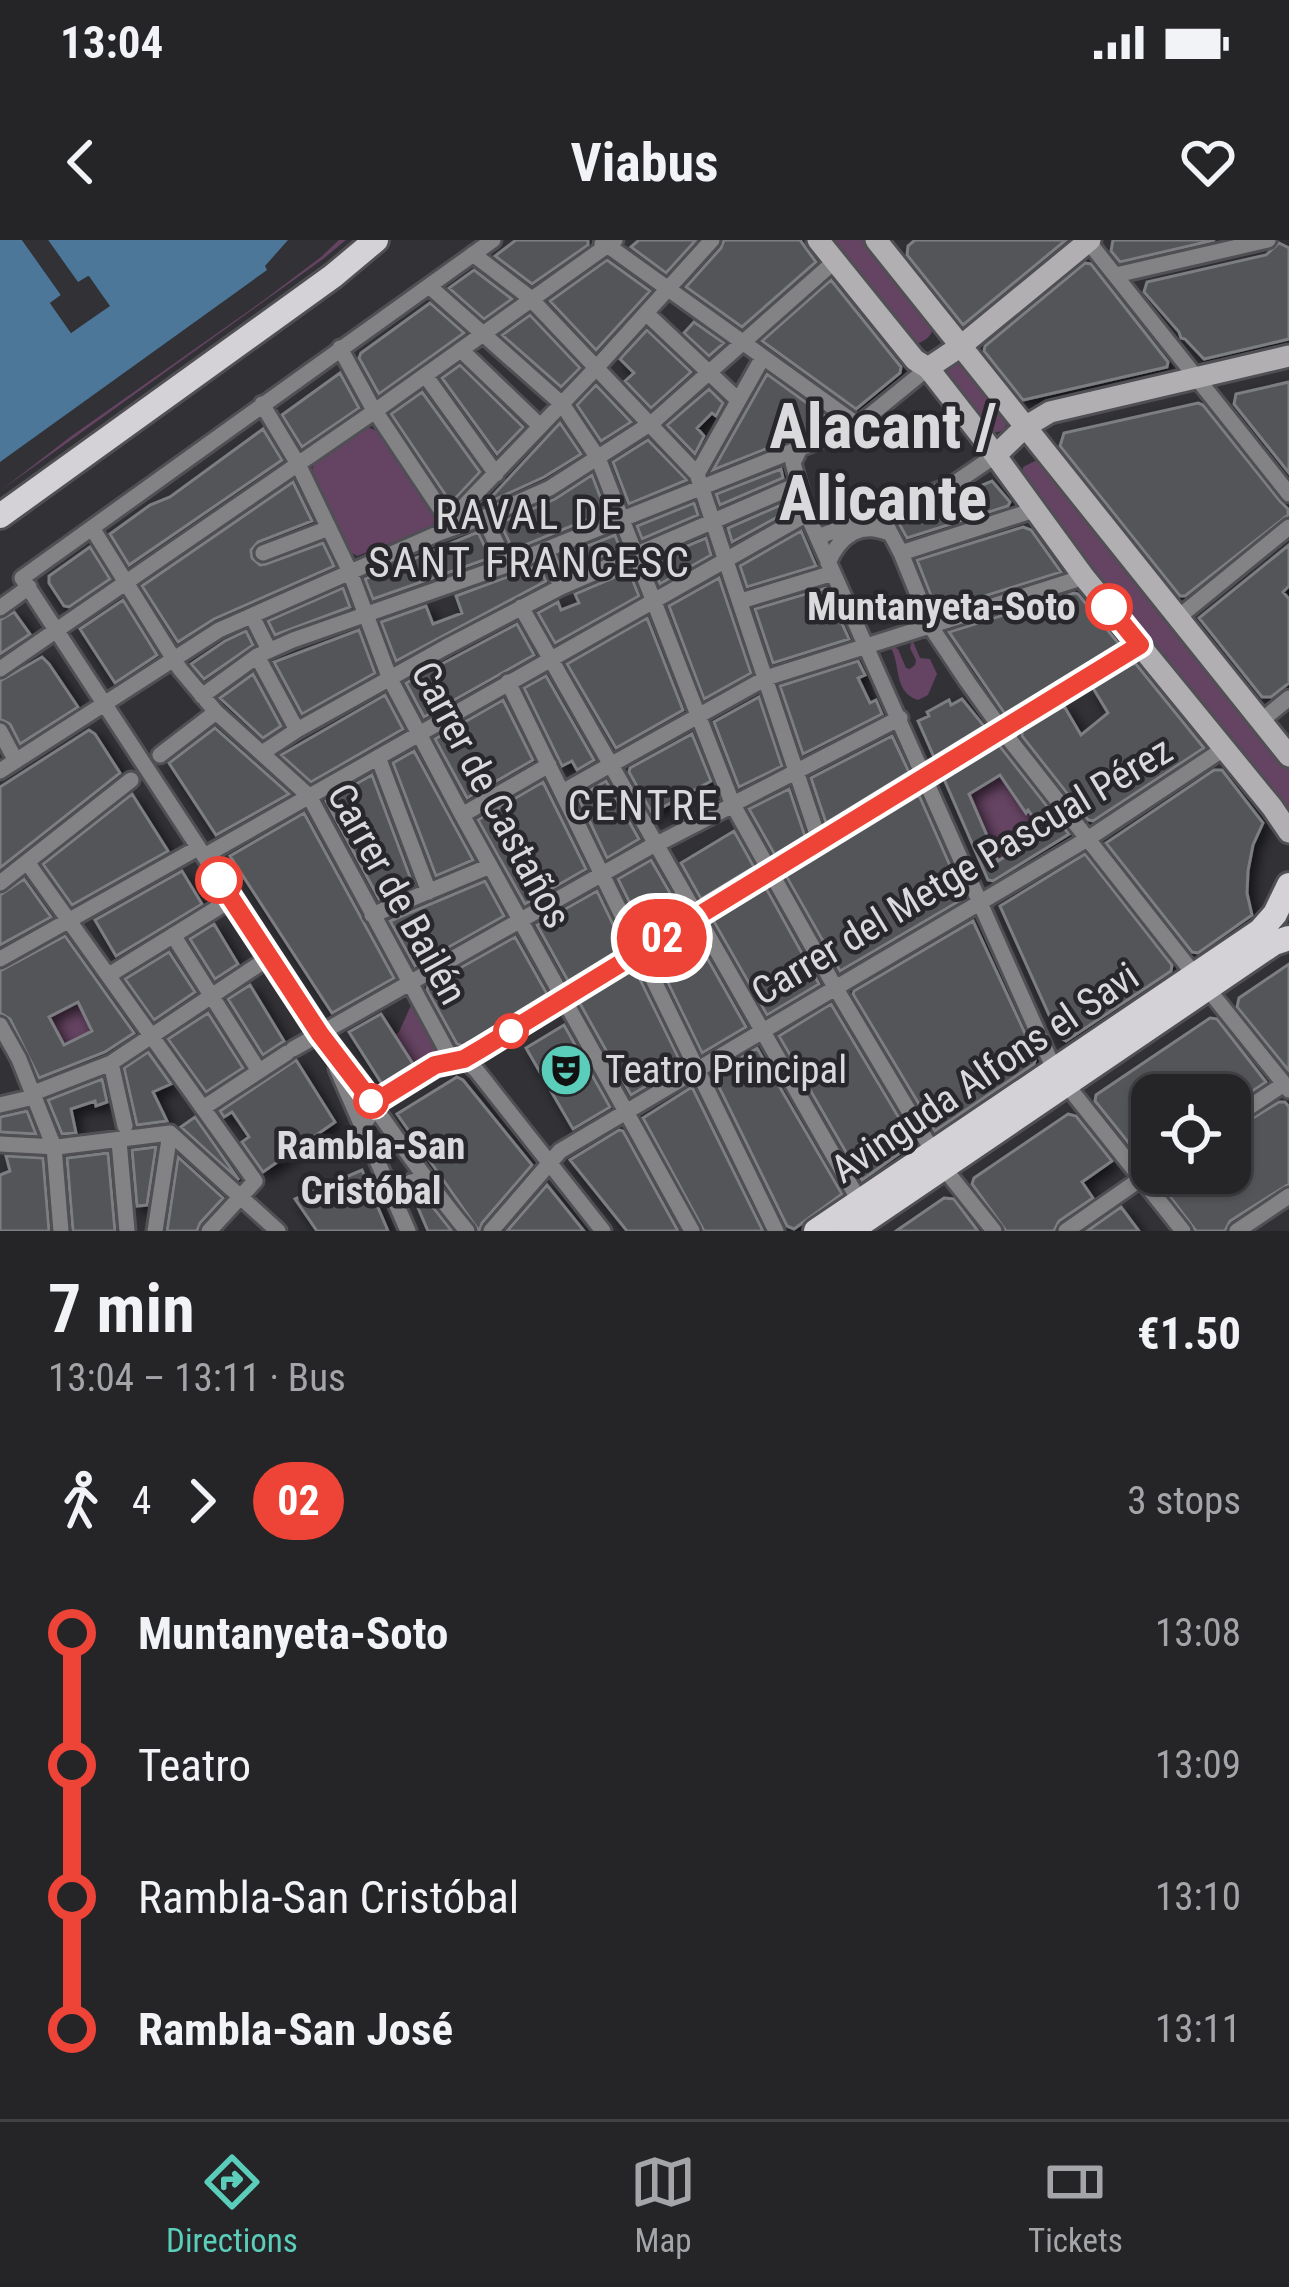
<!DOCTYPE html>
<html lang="en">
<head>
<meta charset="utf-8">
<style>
  :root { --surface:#252528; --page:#313134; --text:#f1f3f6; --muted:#a3a5a8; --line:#424245; --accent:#5bcebb }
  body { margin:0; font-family:"Roboto Condensed",sans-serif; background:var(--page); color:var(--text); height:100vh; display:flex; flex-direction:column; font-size:45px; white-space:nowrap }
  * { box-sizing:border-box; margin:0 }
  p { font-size:39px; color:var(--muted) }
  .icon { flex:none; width:66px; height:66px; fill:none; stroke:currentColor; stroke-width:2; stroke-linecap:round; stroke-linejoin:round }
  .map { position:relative; height:991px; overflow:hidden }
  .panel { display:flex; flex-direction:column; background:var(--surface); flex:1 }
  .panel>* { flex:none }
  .badge { padding:0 24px; border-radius:39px; font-size:42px; line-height:78px }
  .controls { position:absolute; left:1131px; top:834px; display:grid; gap:24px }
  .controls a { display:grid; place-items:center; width:120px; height:120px; border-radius:24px; background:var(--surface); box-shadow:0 3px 9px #0004,0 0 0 3px var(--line); font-size:60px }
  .map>.badge { position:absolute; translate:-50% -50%; box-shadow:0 0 0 6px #fff }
  .legs { display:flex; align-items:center; gap:18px; height:132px; padding:0 48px; font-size:39px }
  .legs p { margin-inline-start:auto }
  .overview { display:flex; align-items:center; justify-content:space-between; height:204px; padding:0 48px }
  h1 { font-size:66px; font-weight:700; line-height:90px }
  ul { padding:0 48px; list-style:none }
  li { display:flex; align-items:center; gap:42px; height:132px; font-size:45px }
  li i { display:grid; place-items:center; width:18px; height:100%; margin:0 15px; background:currentColor }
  li i::after { content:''; width:30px; height:30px; margin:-15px; border:9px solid; border-radius:50%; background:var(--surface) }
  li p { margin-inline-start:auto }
  li:first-child i { background:linear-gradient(#0000 50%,currentColor 0) }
  li:last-child i { background:linear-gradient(currentColor 50%,#0000 0) }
  .status { display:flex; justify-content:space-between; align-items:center; height:84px; padding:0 60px; background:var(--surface); direction:ltr }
  .status svg { height:33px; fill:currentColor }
  header { display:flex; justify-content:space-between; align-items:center; height:156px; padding:0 48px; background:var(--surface); font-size:54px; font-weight:700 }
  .tab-bar { display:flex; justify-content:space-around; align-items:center; height:168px; border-top:3px solid var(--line); background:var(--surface); font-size:33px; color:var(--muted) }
  .tab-bar a { display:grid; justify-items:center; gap:6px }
  .tab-bar .on { color:var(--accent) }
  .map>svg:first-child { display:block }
</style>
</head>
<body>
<div class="status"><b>13:04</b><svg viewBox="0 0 49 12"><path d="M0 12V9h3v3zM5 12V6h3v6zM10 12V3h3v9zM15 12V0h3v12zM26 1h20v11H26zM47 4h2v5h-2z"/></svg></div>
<header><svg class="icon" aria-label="back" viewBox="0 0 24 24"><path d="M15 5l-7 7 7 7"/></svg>Viabus<svg class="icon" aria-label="heart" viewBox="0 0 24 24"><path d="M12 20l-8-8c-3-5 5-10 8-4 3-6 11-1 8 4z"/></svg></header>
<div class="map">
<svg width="1289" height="991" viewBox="0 0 1289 991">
  <defs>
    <filter id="shadow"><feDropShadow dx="5.5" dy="5.5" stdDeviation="6" flood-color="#0009"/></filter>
  </defs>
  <rect width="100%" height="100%" fill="#313136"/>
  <path fill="#654362" d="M339,0h7l-23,19 -323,232 70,-54 194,-137 57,-43z
    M827,0h40l66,82c1,13 -6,18 -17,22l-7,-2z
    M960,123l45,56 2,5 -4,7 -11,2 -46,-57 3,-12z
    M367,187l11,4 58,86 -5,11 -74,28 -8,-5 -37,-82 5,-9z
    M1035,221l7,1 247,305v49l-267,-333 1,-16z
    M912,399l8,19 10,1 7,15 -9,21 -10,5c-26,-8 -16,-37 -29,-55l9,4 8,19 4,1 5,-4 1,-5 -6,-12z
    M987,530l14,4 24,38 3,-2 16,18 -1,8 -44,27 -30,-69 3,-15 7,10 13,-8z
    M78,762l14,29 -28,14 -15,-28z
    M412,763l26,42 -3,8 -21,13 -19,-31 4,-3z"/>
  <path fill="#4d7799" d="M0,0h22l39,55 -11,8 21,30 38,-28 -20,-29 -11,7 -30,-43h240l-23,26 2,4 -267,192z"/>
  <path fill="#313136" d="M22,0h8l36,52v6l-8,7 14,20 29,-21 -14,-20 -7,5 -6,-2 -32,-47h6l30,42 10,-6 22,30 -39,27 -21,-30 11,-8z"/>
  <path fill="#525459" stroke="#7c7e82" stroke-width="3" fill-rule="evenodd" filter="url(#shadow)" d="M516,0h72v5l-56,39 -37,-28z
    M639,0h57l-30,33 -35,-26z
    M724,0h76l16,22 -74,65 -56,-40 35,-39z
    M915,0h151l-103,85 -56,-70 1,-9z
    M1113,0h102l-95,22 -9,-11z
    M1279,3l10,5v91l-85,20 -19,-20 -4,-1 -2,-6 -35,-40 3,-10 119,-27z
    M607,20l43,31 -54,59 -46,-49z
    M1085,23l6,1 77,98 -1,5 -144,33 -39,-49 1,-5z
    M474,30l38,29 -28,20 -35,-31z
    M831,40l70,87 -1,6 -44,36 -94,-68z
    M430,63l34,30 -85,61 -20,-36 2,-5z
    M530,75l50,53 -19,19 -59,-52z
    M694,82l30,21 -15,13 -25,-23z
    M647,90l44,42 -40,36 -26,-27 9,-8 -14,-14z
    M460,125l63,62 -26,27 -55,-76z
    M340,133l19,35 -57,39 -20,-32z
    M767,134l66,48 -120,48z
    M1289,142v91l-55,-69 2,-10z
    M596,145l35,37 -30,19 -24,-36z
    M709,149l14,14 -7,13 -4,-3 -15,15 7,8 -9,18 -28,-29z
    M422,152l58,80 -29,31 -60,-89z
    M1198,163l5,2 77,96 8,8v6l-103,81h-5l-120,-150 4,-13z
    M560,183l21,31 -37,23 -59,27z
    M263,189l19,31 -153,105 -19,-31 40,-29 20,-8z
    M648,200l39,40 -58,24 -16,-42z
    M781,229l2,9 -63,27 -4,-11z
    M592,235l14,37 -93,38 -13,-27 55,-24z
    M992,241l18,21 -2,4 -101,32 -10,-18z
    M293,242l19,39 -54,21 -7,8 1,8 8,7 6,-1 57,-21 11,23 -120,53 -36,23 -36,-56z
    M790,261l2,8 -60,33 -4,-14z
    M694,263l4,12 -56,24 -5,-13z
    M1023,287l8,3 30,42 -124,39 -20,-51z
    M801,291l15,35 -69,21 -7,-21z
    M478,292l12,26 -117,41 -8,-20z
    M615,295l5,13 -52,23 -6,-15z
    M706,298l5,17 -51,29 -9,-23z
    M1289,305v41l-6,6 6,7v84l-18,14h-9l-63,-79z
    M90,307l20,32 -41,28 -5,-1 -15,-23v-7z
    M539,325l7,16 -150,80 -15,-39 45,-16 7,18 29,-11 -6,-17z
    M629,331l10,25 -84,47 -17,-30 20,-11 3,8 18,-7 -4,-9z
    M719,338l32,95 -47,26 -35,-93z
    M343,348l7,19 -75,28 -7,-14z
    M826,348l23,51 -76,24 -18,-54z
    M1074,353l4,1 41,50 -114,70 -56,-82z
    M123,360l34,55 -42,28 -35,-54z
    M14,372l16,22 -30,20v-34z
    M647,378l36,92 -67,38 -49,-84z
    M517,384l17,31 -110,62 -18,-34z
    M359,390l16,43 -73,41 -28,-52z
    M246,391l7,14 -49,34 -13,-15 34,-23z
    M42,417l7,7 29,43 -58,37 -10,-20 -10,-5v-38z
    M858,421l7,14 -7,3 12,25 6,-3 6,14 -79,40 -23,-68z
    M1132,424h4l68,84 -111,73 -5,-1 -66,-84v-5l42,-25 17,29 27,-22 -15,-25z
    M253,434l28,52 -18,12 -43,-40z
    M546,436l48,84 -17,10 -5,-9 -10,5 -38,-78z
    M385,455l18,34 -92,53 -30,-27z
    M759,457l23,69 -43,21 -25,-65z
    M962,459l22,27 -50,31 -16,-36 11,-5 -2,-4 22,-12 2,5z
    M503,460l30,60 -66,38 -32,-59z
    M215,488l74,66 -73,41 -47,-72z
    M89,490l6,4 25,39 -120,95v-81z
    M692,494l19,47 -59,32 -23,-41 1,-4z
    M892,496l17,36 -83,51 -15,-45z
    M999,505l70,89 -76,47 -5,-1 -44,-101zM1000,535l26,38 2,-3 17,22 -47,29 -29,-67z
    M414,511l59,109 -37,16 -43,-113z
    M1214,530h8l41,53 -10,22 -5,26 -1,22 5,22 -54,38 -6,-1 -86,-109z
    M372,535l41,110 -34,14 -53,-98z
    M606,541l33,58 -32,19 -29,-61z
    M543,542l43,87 -61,35 -47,-84z
    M789,549l16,47 -30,19 -26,-46z
    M132,554l36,57 -96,54 -29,-41z
    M919,555l44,100 -2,5 -121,71 -54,-95z
    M304,573l90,165 -62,35 -102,-157z
    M734,591l20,36 -53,32 -20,-36z
    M1085,614l87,111 -1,6 -105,70 -7,-4 -59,-131z
    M651,620l30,52 -36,22 -27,-55z
    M182,631l20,33 -86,52 -21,-36z
    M24,639l27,38 -51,28v-50z
    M485,641l19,35 -89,50 -25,-45z
    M766,648l53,96 -52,31 -54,-95z
    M597,651l27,56 -56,34 -31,-56z
    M973,681l63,136 -2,7 -99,67 -82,-137 1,-3z
    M214,684l24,40 -23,15 -25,-40z
    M693,693l53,94 -44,26 -47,-97z
    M65,696l69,97 -29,19 -66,26 -29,-59 -10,-6v-42zM78,762l14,29 -28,14 -15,-28z
    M515,697l32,57 -84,52 -6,-2 -30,-54 1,-4z
    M169,712l26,40 -41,28 -29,-41z
    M1289,724v107l-52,-64 2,-9z
    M635,729l47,96 -51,30 -52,-93z
    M250,745l34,56 -21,14 -35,-56z
    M831,764l83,139 -52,37 -83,-144z
    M208,773l35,55 -37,24 -38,-53z
    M381,774l32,50 -31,20 -33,-52z
    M1210,778l7,1 49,63 -36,24v-11h-78v64l-8,3 -49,-61 1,-6z
    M564,785l46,82 -37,22 -47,-81z
    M757,808l85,146 -48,35 -7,-3 -73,-149 1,-4z
    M148,812l23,32 -18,8 14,29 -30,4 -13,-57z
    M296,820l39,62 -72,50 -21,-30 7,-5 -17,-25 -8,5 -4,-6z
    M457,837l6,3 69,85 -50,58 -3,8 -82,-117z
    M102,839l5,23 -11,4 -1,-5 -24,8 5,24 -14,1 -14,-34z
    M692,847l71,144h-59l-61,-113z
    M1279,862h6l4,5v77l-59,37 -5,10h-29l-35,-46 1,-8 6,-4h62v-41z
    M27,871l9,23 -36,-2v-15z
    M1068,874l8,2 36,45 -30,21 11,16 -34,23 -5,10h-48l-34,-47 2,-6z
    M195,877l44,63 -58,-53z
    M619,890l4,1 55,100h-51l-57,-71z
    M156,907l-9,58 -10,1 -5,-56z
    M108,913l7,78h-42l-6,-73z
    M6,916l37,2 6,73h-49v-56l10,-4z
    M178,917l45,41 -23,25 -3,8h-30z
    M362,930l26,61h-71l-22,-32z
    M547,945l37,46h-77z
    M424,957l4,4 24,30h-24l-12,-28z
    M944,958l10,1 24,32h-82z
    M1121,967l18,24h-52z"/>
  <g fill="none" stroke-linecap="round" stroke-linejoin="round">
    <g stroke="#4f4f54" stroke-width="21">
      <path id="street" d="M1087,0l202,254
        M602,4l5,1 251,180
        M473,14l56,43 168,177 123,369
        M1116,35l152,-35
        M429,46l133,118 36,54 135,347 102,182 90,151 18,29 51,64
        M646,73l92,87
        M340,108l31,57
        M461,110l79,76
        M425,135l71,99
        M262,164l36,60 52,108 40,107 72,136 230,416
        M375,171l74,111
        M801,206l-8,17 14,51 247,555 129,162
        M697,234l66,-117
        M880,273l21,40 30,74 36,54 35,49 192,244 -2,4
        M484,278l23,47
        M92,288l88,141 36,43 93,84 139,257 16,6 13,12 126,160
        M441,290l157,-164 114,-126
        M818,297l134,-52 44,-30
        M546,309l15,38
        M263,313l66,-25
        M901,313l133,-43
        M828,323c12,-28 33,-43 63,-29
        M741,361l92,-28
        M521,367l339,595
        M0,368l29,-21
        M252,376l17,34
        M1180,376l109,-89
        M257,416l40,74
        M0,429l375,-258 240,-171
        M508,442l268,549
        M202,456l55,-40 36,-16 214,-75 351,-140 70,-57
        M1262,480l27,-22
        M0,491l16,30
        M262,513l35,-23 149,-83 115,-60 238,-103
        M160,515l56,-43
        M378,517l51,135
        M0,531l219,-141 220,-97 48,-17 63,-28 103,-66 182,-161
        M562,552l204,-114 318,-101
        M739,561l161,-83
        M462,575l87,-50
        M661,602l68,-35
        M204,616l603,-342
        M27,622l228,319 -46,50
        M0,643l131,-103
        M372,675l118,-49
        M173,695l86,136
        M0,719l198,-111
        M109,735l123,-76
        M1207,748l82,102
        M0,785l19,34 35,88 7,84
        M293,809l357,-202
        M111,823l14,63
        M337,829l71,162
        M0,865l34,-8 2,-5 75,-29 159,-106
        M203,868l84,-55
        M1230,880l54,-36
        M362,887l19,-28 54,-34 29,-6 676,-414
        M170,893l108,98
        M119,901l8,90
        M0,904l57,3 113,-14
        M394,958l17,-16 14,-2
        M155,991l15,-98
        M467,991c-53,-63 -96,-133 -147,-198l-298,-455 471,-338
        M491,991l69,-80 529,-313 136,-90
        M1066,991l86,-60
        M1237,991l52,-35"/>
    </g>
    <g stroke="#4f4f54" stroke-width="27">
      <path id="secondary" d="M818,0l97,120 13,8 54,69 102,140 188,230 17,25
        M876,0l413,516
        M928,128l33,-22 129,-106
        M996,215l29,-28 25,-15 239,-56"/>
    </g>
    <g stroke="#4f4f54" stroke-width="30">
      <path id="primary" d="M0,276l333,-240 43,-36
        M816,991l444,-300 15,-17 14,-29
        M850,991l424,-288 15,-5"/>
    </g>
    <use href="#street" stroke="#838284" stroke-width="15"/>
    <use href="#secondary" stroke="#b1afb2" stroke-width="21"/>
    <use href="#primary" stroke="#d4d2d6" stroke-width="24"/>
  </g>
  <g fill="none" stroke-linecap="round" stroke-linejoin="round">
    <g stroke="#fff" stroke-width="27">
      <path id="line-1" d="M219,640l101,154 55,72 5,-7 55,-34 29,-6 17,-10 659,-404 -31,-38"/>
    </g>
    <use href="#line-1" stroke="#ed4437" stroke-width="18"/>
  </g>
  <defs>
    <g id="theatre-disc" transform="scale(2.7)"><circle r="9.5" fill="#5bcebb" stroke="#28272b"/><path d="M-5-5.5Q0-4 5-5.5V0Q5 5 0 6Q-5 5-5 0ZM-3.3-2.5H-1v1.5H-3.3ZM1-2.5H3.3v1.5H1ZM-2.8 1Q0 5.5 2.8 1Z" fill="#111"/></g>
  </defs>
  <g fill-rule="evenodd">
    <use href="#theatre-disc" x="566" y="830"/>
  </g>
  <g fill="#fff" stroke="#ed4437" stroke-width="6">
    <circle cx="1109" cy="367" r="21"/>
    <circle cx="219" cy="640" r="21"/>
    <circle cx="511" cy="791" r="15"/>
    <circle cx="371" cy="861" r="15"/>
  </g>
  <g text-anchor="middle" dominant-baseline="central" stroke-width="9" stroke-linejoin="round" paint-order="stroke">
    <g font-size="39" font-weight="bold" fill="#dadadd" stroke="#28272b" text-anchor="end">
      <text x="1076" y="367">Muntanyeta-Soto</text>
      <text x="371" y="906" text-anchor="middle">Rambla-San<tspan x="371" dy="45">Cristóbal</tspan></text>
    </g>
    <g font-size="39" fill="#dadadd" stroke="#28272b">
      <text transform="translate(491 555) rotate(62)">Carrer de Castaños</text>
      <text transform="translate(962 631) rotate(-31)">Carrer del Metge Pascual Pérez</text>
      <text transform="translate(397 654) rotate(61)">Carrer de Bailén</text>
      <text transform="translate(985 833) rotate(-34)">Avinguda Alfons el Savi</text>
    </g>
    <g font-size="39" fill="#dadadd" stroke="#28272b" text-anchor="start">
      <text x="605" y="830">Teatro Principal</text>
    </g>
    <g font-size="42" letter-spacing="3" fill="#dadadd" stroke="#28272b">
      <text x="530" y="274">RAVAL DE<tspan x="530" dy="48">SANT FRANCESC</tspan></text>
      <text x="644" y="565">CENTRE</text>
    </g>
    <g font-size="63" font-weight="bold" fill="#dadadd" stroke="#28272b">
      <text x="883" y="186">Alacant /<tspan x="883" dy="72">Alicante</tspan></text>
    </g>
  </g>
</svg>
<div class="controls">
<a><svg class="icon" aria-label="locate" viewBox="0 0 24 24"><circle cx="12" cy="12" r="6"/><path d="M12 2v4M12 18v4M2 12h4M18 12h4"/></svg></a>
</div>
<b class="badge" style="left:662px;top:698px;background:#ed4437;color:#fff">02</b>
</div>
<section class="panel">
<div class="overview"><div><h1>7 min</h1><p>13:04 – 13:11 · Bus</p></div><b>€1.50</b></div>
<div class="legs"><svg class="icon" aria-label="walk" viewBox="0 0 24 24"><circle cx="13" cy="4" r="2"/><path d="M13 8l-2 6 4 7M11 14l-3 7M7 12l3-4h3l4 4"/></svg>4<svg class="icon" aria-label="forward" viewBox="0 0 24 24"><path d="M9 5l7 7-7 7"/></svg><b class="badge" style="background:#ed4437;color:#fff">02</b><p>3 stops</p></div>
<ul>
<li><i style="color:#ed4437"></i><b>Muntanyeta-Soto</b><p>13:08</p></li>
<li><i style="color:#ed4437"></i><span>Teatro</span><p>13:09</p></li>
<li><i style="color:#ed4437"></i><span>Rambla-San Cristóbal</span><p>13:10</p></li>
<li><i style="color:#ed4437"></i><b>Rambla-San José</b><p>13:11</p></li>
</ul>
</section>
<nav class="tab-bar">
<a class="on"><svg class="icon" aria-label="directions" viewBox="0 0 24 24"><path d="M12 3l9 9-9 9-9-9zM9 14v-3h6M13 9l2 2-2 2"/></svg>Directions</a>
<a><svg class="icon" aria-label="map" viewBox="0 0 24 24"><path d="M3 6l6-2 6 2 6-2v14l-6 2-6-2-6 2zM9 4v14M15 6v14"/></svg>Map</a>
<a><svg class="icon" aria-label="tickets" viewBox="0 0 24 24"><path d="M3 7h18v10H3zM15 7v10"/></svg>Tickets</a>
</nav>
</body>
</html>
